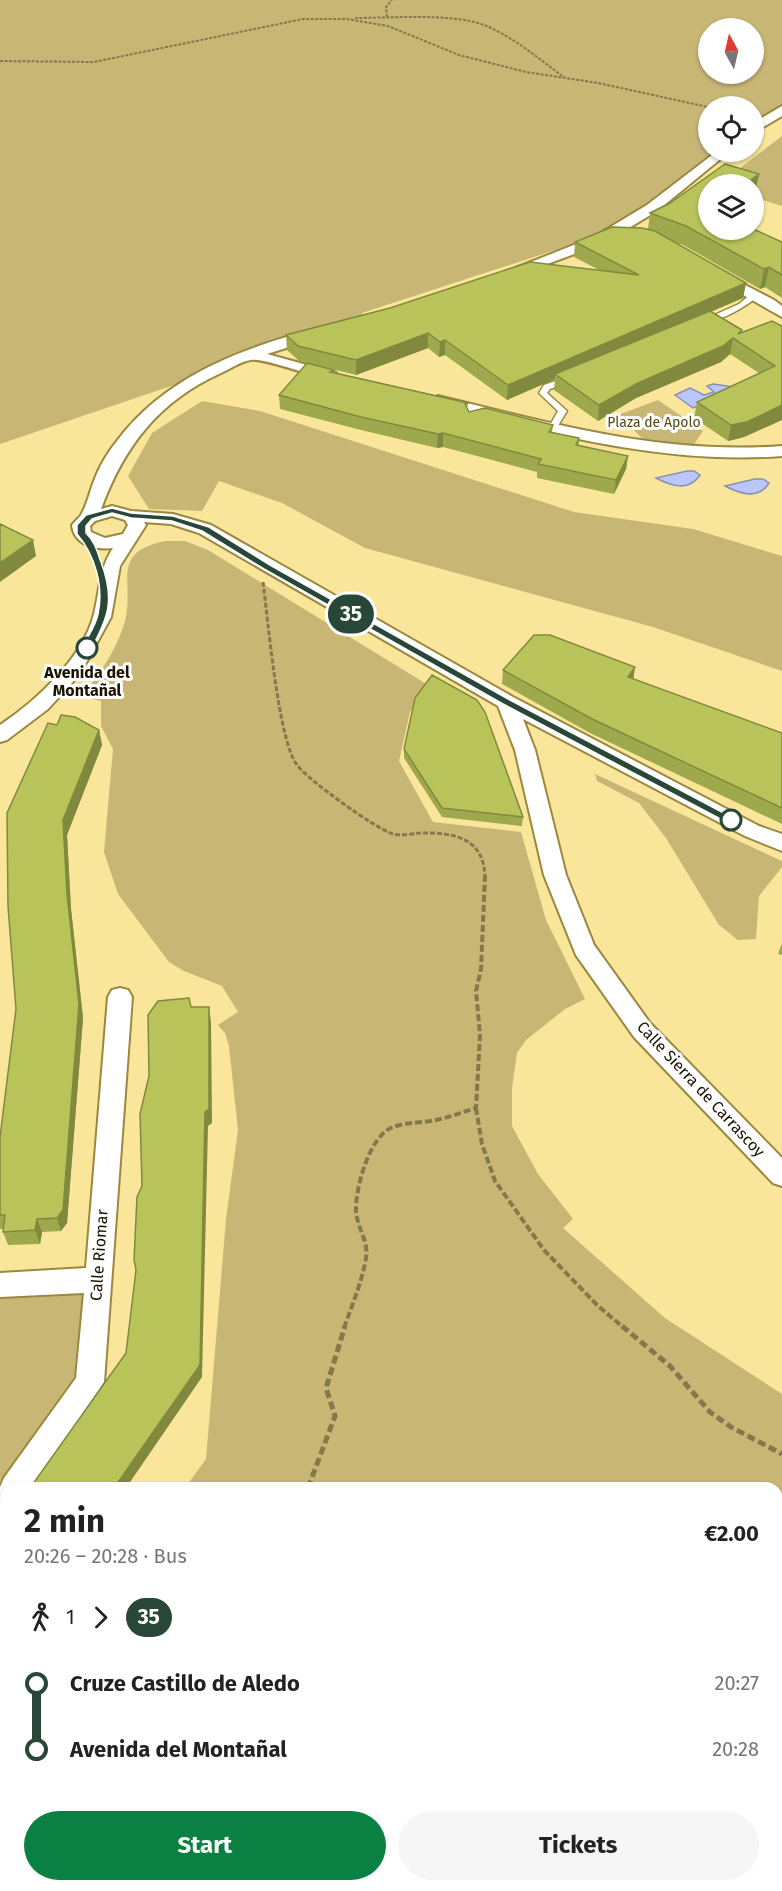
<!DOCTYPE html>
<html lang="en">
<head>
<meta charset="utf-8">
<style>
  :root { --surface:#fff; --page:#f6f6f6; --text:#222; --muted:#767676; --accent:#0b8043 }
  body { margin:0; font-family:"Fira Sans",sans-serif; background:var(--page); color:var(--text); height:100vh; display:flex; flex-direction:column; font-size:22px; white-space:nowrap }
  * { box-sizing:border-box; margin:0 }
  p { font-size:20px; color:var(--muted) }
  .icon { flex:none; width:33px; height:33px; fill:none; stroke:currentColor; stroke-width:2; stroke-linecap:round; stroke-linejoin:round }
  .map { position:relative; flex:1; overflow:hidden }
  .side { position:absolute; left:0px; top:1482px; width:783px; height:410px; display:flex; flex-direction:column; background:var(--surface); border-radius:18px 18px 0 0; box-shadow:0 2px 4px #0004 }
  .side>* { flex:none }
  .badge { padding:0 12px; border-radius:20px; font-size:21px; line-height:39px }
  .needle { width:39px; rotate:352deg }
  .tools { position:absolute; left:698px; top:18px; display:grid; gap:12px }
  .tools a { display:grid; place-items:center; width:66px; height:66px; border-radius:50%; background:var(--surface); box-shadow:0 2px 4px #0004; font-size:30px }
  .map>.badge { position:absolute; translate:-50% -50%; box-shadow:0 0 0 3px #fff }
  .legs { display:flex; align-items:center; gap:9px; height:66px; padding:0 24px; font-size:20px }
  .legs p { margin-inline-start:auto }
  .headline { display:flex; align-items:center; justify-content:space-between; height:102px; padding:0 24px }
  h1 { font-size:33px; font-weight:700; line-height:45px }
  .button { display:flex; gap:12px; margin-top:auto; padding:12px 24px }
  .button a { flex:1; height:69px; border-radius:36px; background:var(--accent); color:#fff; font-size:24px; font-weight:700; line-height:69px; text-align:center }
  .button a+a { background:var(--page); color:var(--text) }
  ul { padding:0 24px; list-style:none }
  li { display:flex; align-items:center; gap:21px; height:66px; font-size:22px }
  li i { display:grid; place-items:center; width:9px; height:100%; margin:0 8px; background:currentColor }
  li i::after { content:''; width:15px; height:15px; margin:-8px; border:4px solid; border-radius:50%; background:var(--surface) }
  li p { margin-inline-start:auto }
  li:first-child i { background:linear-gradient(#0000 50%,currentColor 0) }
  li:last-child i { background:linear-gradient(currentColor 50%,#0000 0) }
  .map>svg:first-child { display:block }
</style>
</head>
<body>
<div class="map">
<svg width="782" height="1891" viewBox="0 0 782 1891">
  <rect width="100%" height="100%" fill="#fae69b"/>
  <path fill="#c8b675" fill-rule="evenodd" d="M0,0h782v110l-29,19v-23h-45v46h15l-94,74 -267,87 1,8 -363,123zM708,28h45v46h-45z
    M782,136v70l-22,-7 -7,-8v-7l-18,-12z
    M658,400l45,31 -11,16 -47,-6 -27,-26z
    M202,401l58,10 314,101 119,17 89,27v115l-129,-44 -288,-79 -83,-45 -63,-22 -17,30 -53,-2 -21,-33 24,-43z
    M165,541h20l23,9 220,135 -18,27 -11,49 34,61 88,10 25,88 39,79 -20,10 -39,31 -9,13 -5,35v38l26,48 35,45 -10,9 102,90 117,76v497h-574l-3,-5h572v-398h-592l21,-29 20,-240 12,-89 -9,-84 -4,-13 -7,-8 20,-13 -16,-26 -38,-15 -15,-9 -51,-68 -14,-42 9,-103 -12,-23v-25l-12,-3 6,-8 -6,-3c15,-20 29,-41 36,-66 10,-40 -16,-68 40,-80z
    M595,774l187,87v6l-23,29 -3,43 -18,1 -19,-15 -53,-87 -27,-35 -42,-22z
    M91,1288l-12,82 -79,111v-190z"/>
  <path fill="#bac6fe" stroke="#8990b2" stroke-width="1.5" d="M713,384l21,3 -11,9 -30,12 -18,-13 15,-7 14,7 10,-3 -7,-6z
    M687,471h7l6,4c-11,17 -29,11 -44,3z
    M755,479h8l6,4c-10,17 -29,11 -44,3z"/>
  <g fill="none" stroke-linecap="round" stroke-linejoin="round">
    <g stroke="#9b883f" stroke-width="3">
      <path id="lane" d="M751,294l7,2c-9,9 -46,31 -57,25l38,-17z
        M570,376l4,2 -1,2 -23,9 -3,4 20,18 -11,18h-6l-1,-2 9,-16 -19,-18 5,-8z"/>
    </g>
    <g stroke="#9b883f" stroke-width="4">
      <path id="street" d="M782,106v10l-29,17v-10z
        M716,152h13l-72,59 -53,32 -89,33 -5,1 -7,-4 91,-36 53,-32z
        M718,271l56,29 8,6v11l-69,-39 -2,-3z
        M316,329l5,2 3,3 -3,3 -54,17 69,19 2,3 -2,3 -6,2c-17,-5 -66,-23 -79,-21 -10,1 -21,9 -30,13 -62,28 -97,73 -120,136l11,-3 19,5 42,3 38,11 302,172 246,129 23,8v17l-37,-15 -222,-117 12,31 31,125 28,70 56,78 132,135v28l-9,-3 -139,-146 -58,-82 -32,-80 -29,-125 -17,-44 -299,-173 -28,-9 -27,-2 2,3 -26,41 -9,51 -31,57 -32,35 -41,31 -7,2v-17c36,-24 83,-67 94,-111 6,-24 5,-45 19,-66 -18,2 -39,-3 -41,-23 3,-4 7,-7 9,-10 6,-10 9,-24 13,-34 5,-14 14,-29 23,-40 48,-64 124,-93 199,-112zM112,516l13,4 3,5 -5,9 -18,4 -14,-6 -1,-6 5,-5z
        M438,396c116,28 224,59 344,50v10c-120,9 -234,-23 -350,-52l-2,-3z
        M120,988l8,2 4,7 -28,385 -72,106h-26v32l-6,3v-36l4,-9 72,-100 8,-85 -84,4v-24l86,-5 22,-271 4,-7z"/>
    </g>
    <path stroke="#85794b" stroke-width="2" stroke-dasharray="3 1.5" stroke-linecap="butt" d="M387,17l-1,-10 6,-7
      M355,18c35,0 98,-5 129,7 30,12 55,34 81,53
      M0,61l94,1 209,-43h43l42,7 71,29 67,17 72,11 110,24"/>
    <path stroke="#85794b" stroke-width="3" stroke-dasharray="5 2" stroke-linecap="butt" d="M263,582c5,37 15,158 34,183 11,15 79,64 96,69 8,2 19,0 27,-1 34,-1 64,5 65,44"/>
    <path stroke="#85794b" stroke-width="4" stroke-dasharray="7 3" stroke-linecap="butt" d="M476,1108l6,36 13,37 49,69 53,55 27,23
      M344,1328c8,-23 18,-46 22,-70 3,-18 -10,-31 -10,-49 0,-22 13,-71 35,-81 13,-6 31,-5 45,-8 14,-3 27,-8 40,-12l4,-73 -4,-44 5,-22 4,-93"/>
    <path stroke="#85794b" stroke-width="5" stroke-dasharray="8 4" stroke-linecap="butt" d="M622,1326l48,40 40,46 21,15 51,27
      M308,1488l27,-72 -9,-28 19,-62
      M280,1886l1,5"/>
    <use href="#lane" fill="#fff" fill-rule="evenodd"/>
    <use href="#street" fill="#fff" fill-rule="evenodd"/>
  </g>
  <path fill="#9ea94d" d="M725,164l34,10 -4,19 -2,2v-11h-45v46l45,-1 29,13v56l-17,-11 -5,2 -77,-44 -9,-3 72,41 -3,15 -32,13 31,19v2l30,-11 10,5v94l-38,17 -16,4 -34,-23 3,-16 62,-29 -29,-19 -9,8 -85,36 -38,23 -44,-31 1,-11 -48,21 -62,-45 -6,2 -11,-9 -72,27 -48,-12 26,7v2l134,31 -1,6 2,3 16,-4 68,17 -1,7 27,6v7l49,11 -2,13 -12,25 -77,-16v-6l-94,-25 -6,1 -76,-18 -81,-21 -1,-14 28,-32 -8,-2 -12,-11 -1,-15 104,-27 140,-46 69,8 -25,-13 1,-15 37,-15 30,1 6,1 2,-16 20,-10z
    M635,667l-2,12 149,54v91l-192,-91 -88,-49 1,-14z
    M57,725l42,5 3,15 -35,90 4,74 12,109 -16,205 -6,8 -19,1 -2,12 -32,1 -5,-13v-3h-3v-92z
    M404,749l119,68 -1,9 -80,-9 -38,-59z
    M782,943v12l-4,-1z
    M6,1520v134l-6,-3v-123z"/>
  <path fill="#81893e" d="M759,174l-4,19 -2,2v-11h-8z
    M769,267l-4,20 -5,2 4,-20z
    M746,283l-3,15 -183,79 -5,-3v5l-48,21 1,-15z
    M428,333v15l-72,27v-15z
    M733,338l-3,16 -9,8 -85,36 -38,23 1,-16 39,-22z
    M445,340v15l-6,2 1,-15z
    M782,405v15l-38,17 -16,4 3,-16z
    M443,433v14l-6,1 1,-14z
    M628,456l-2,13 -12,25 2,-14z
    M33,540l3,16 -36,26v-19z
    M635,667l-2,14 -5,-4z
    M99,730l3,15 -35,90 4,74 12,109 -16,205 -6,8 -4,-13 10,-324 -4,-74z
    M209,1007l2,15 1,101 -4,3 -6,251 -76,111h-12l91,-376z
    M37,1219l5,13 -2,12 -5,-14z"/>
  <path fill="#b8c459" stroke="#81893e" stroke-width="1.5" d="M725,164l34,10 -14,10h-37v46l45,-1 29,13v33l-13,-8 -5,2 -78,-43 -36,-13 20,-10z
    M612,227l30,1 13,3 91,52 -238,102 -63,-45 -5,2 -12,-9 -72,27 -58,-14 -12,-11 104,-27 140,-46 109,13 -64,-33z
    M710,311l32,19 -4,4 34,-13 10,5v79l-35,17 -16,3 -34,-23 78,-36 -42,-28 -10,8 -85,37 -39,22 -44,-31z
    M307,363l27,7 -4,2 138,31 -3,1 4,8 16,-4 68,17 -4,7 30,6 -3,7 52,11 -12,24 -78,-16 3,-5 -98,-26 -5,1 -77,-17 -82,-22z
    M0,524l33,16 -33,23z
    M534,635h16l85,32 -7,10 154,56v75l-190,-89 -89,-49z
    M432,675l45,25 8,12 38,105 -81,-9 -38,-59 11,-51z
    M61,715l14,2 24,13 -36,90 4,74 12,110 -16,206 -6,8 -20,1 -2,11 -32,2 2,-17h-5v-78l16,-128 -8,-103 -1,-93 41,-90 9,2z
    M189,998l2,9h18v102l-4,3 -5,253 -86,123h-84l96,-135 10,-83 -2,-10 3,-63 5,-11 -2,-72 9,-38 -1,-61 10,-14z
    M6,1520v129l-6,-3v-118z
    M6,1783v103h81l3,5h-90v-105z
    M138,1886h12l3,5h-21z
    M163,1886h10l3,5h-18z"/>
  <path fill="#294738" stroke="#fff" stroke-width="1.5" d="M112,508l19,5 42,3 36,11 61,38 240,135 227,120 -6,4 -3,-1 -225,-119 -239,-135 -62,-38 -30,-10 -41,-3 -19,-5 -20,6 -6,7v7c9,9 11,18 15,29 14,37 8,55 -11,89h-7l-1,-3c5,-10 14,-23 16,-34 6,-27 -3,-59 -21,-80v-9l9,-10z"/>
  <g fill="#fff" stroke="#294738" stroke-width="3">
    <circle cx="87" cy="648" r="10"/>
    <circle cx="731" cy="820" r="10"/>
  </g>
  <g text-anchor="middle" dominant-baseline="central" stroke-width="6" stroke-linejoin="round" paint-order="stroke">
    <g font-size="14" fill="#524619" stroke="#fff">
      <text x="654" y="422">Plaza de Apolo</text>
    </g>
    <g font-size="16" font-weight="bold" fill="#181200" stroke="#fff">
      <text x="87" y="672">Avenida del<tspan x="87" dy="18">Montañal</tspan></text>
    </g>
    <g font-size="16" fill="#181200" stroke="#fff">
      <text transform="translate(701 1089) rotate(47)">Calle Sierra de Carrascoy</text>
      <text transform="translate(99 1255) rotate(-86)">Calle Riomar</text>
    </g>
  </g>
</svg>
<div class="tools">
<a><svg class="needle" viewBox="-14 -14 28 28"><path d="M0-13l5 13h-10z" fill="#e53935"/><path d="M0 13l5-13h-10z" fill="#767676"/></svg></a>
<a><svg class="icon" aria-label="locate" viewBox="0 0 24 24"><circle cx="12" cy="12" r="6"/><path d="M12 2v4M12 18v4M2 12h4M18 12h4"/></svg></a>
<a><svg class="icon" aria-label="layers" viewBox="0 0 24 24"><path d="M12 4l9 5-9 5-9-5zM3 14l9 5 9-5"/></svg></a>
</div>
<b class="badge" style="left:351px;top:614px;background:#294738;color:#fff">35</b>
<section class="side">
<div class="headline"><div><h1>2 min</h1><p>20:26 – 20:28 · Bus</p></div><b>€2.00</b></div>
<div class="legs"><svg class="icon" aria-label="walk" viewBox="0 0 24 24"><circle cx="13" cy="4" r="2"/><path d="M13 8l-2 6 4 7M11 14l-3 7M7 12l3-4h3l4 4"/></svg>1<svg class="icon" aria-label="forward" viewBox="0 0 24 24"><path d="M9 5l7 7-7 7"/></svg><b class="badge" style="background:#294738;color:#fff">35</b></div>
<ul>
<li><i style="color:#294738"></i><b>Cruze Castillo de Aledo</b><p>20:27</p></li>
<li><i style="color:#294738"></i><b>Avenida del Montañal</b><p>20:28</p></li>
</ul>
<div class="button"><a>Start</a><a>Tickets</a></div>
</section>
</div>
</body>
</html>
